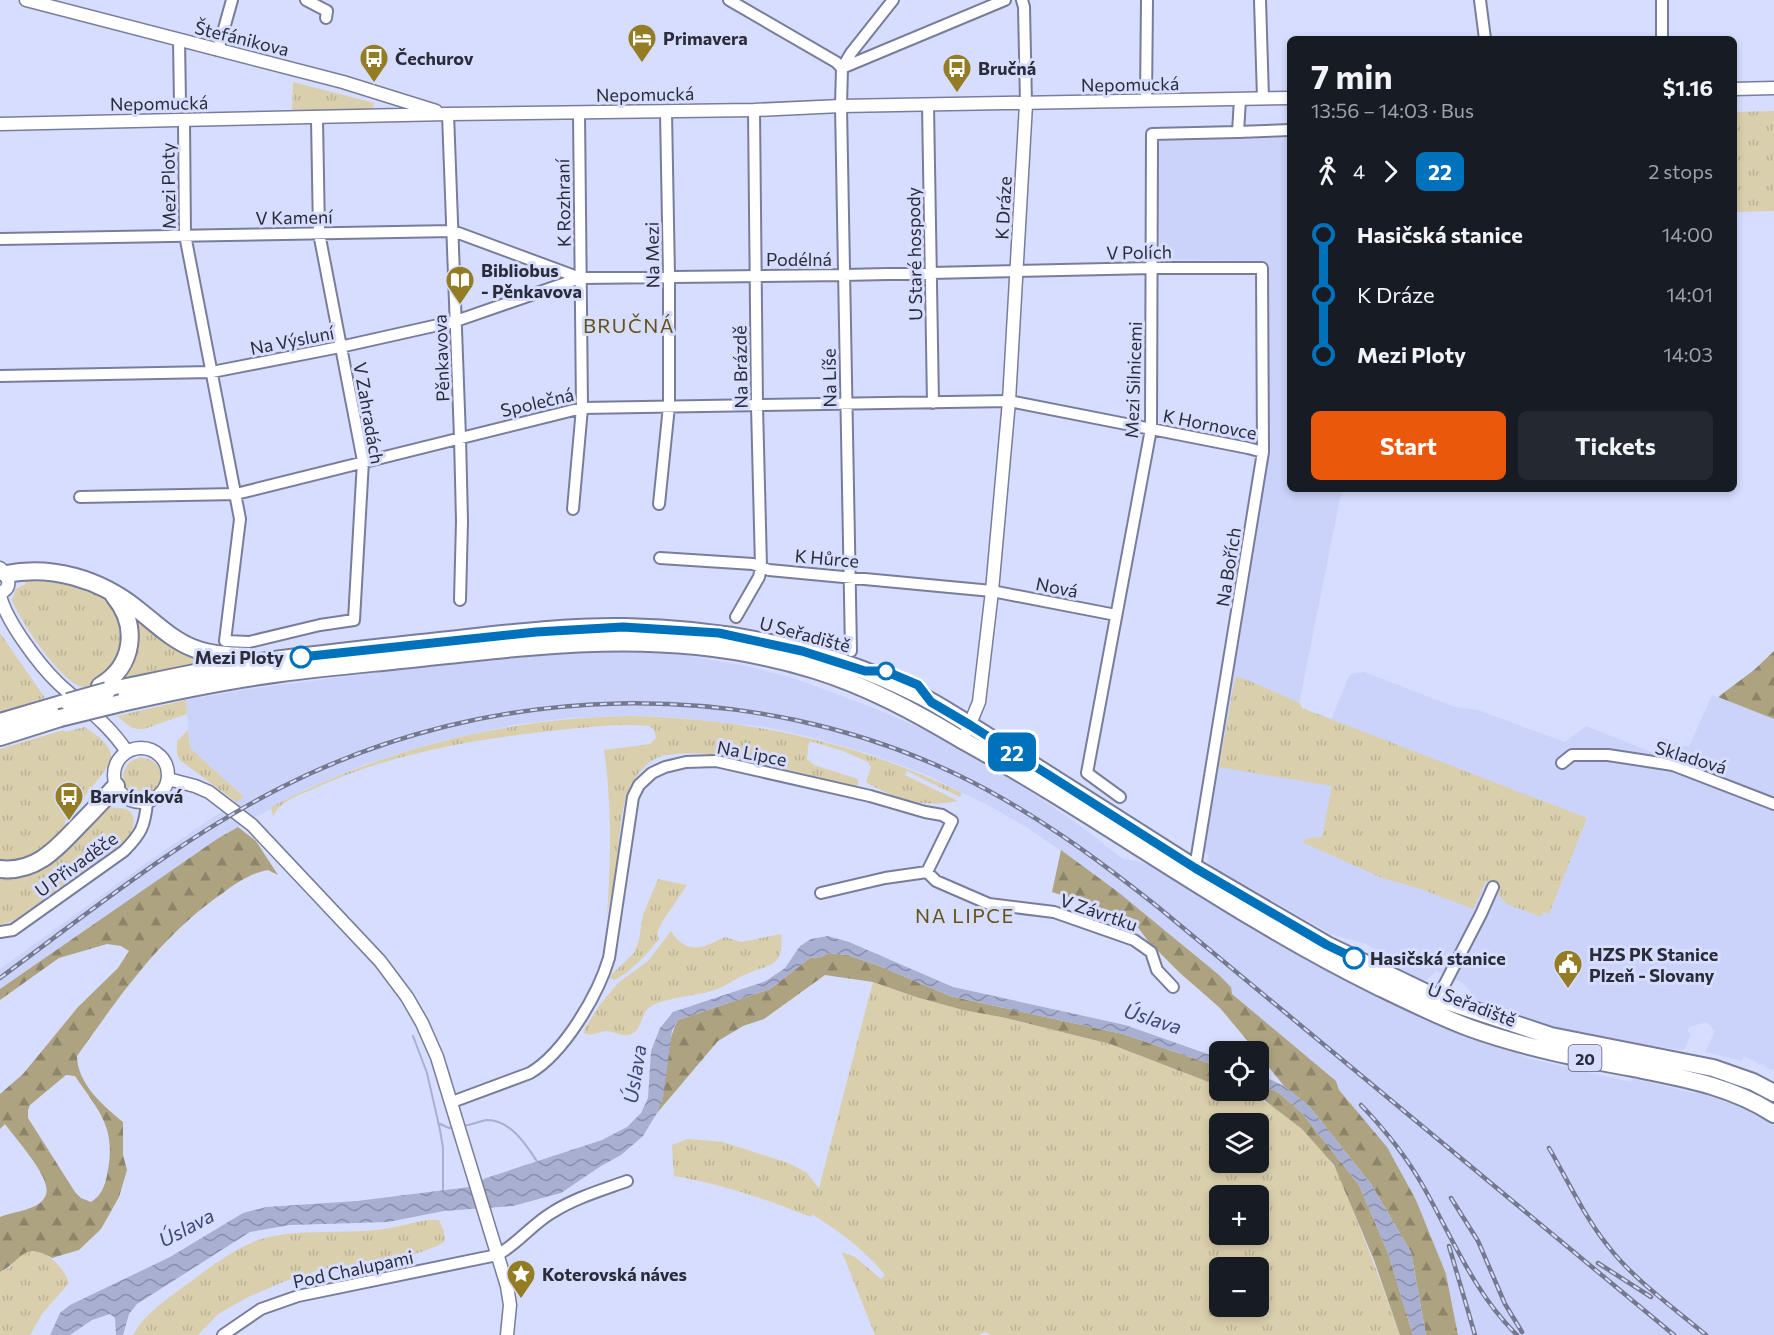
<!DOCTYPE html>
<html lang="en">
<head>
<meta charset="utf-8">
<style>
  :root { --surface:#171b24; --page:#242831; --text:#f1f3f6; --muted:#9ea1a6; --accent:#ea580c }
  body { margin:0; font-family:Commissioner,sans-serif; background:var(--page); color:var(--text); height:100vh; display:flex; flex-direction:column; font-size:22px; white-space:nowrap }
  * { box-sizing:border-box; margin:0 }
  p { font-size:20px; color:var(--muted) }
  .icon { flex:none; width:33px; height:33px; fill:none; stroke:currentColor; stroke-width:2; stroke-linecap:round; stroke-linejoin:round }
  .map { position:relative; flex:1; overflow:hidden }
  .sheet { position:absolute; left:1287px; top:36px; width:450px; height:456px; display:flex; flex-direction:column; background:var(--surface); border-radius:9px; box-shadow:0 3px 9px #0003 }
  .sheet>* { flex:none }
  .badge { padding:0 12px; border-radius:9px; font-size:21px; line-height:39px }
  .fabs { position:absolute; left:1209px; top:1041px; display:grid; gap:12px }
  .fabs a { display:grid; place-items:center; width:60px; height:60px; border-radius:9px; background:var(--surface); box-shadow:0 3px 9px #0003; font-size:30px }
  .map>.badge { position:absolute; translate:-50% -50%; box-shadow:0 0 0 3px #fff }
  .legs { display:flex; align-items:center; gap:9px; height:66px; padding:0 24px; font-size:20px }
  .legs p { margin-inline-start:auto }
  .overview { display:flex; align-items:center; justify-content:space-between; height:102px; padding:0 24px }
  h1 { font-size:33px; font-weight:700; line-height:45px }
  .button { display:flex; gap:12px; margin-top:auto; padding:12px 24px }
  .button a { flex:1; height:69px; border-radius:9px; background:var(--accent); color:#fff; font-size:24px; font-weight:700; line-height:69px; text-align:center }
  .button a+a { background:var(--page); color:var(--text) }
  ul { padding:0 24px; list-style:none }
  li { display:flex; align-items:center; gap:21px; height:60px; font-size:22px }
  li i { display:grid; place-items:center; width:9px; height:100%; margin:0 8px; background:currentColor }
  li i::after { content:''; width:15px; height:15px; margin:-8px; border:4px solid; border-radius:50%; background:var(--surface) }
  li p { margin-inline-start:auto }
  li:first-child i { background:linear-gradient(#0000 50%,currentColor 0) }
  li:last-child i { background:linear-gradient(currentColor 50%,#0000 0) }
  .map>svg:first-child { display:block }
</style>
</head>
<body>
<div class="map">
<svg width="1774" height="1335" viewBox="0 0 1774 1335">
  <defs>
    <pattern id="grass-tufts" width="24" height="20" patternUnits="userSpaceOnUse" patternTransform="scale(1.5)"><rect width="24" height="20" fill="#d9cfac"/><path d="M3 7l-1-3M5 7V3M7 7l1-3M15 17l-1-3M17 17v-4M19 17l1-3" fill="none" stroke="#bab295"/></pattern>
    <pattern id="forest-firs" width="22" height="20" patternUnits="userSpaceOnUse" patternTransform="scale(1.5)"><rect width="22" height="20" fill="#ada380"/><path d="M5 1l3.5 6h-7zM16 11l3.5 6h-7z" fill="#8d856a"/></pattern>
    <pattern id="water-waves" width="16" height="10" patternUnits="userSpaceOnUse" patternTransform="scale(1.5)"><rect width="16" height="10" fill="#a8afd1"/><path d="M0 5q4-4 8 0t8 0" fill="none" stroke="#898fab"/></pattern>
  </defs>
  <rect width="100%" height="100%" fill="#d6ddfe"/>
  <path fill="#cbd3fb" d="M1290,138v351h52l-43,215 3,4 29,11 19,-45 14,-2 91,35 23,3 87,32 21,-16 68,27 6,-16 29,10 23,-52 62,24v350l-3,1 -9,-6 -4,1v-2l-14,-7 -2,5 -37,-9 10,-21 -8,-9 -18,5 -2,5 4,1 -7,17 -50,-6 -59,-11 -97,-32 -15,-18 -27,-12 -9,9h-6l-10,-5 -44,-31 -36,-10 -122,-69 -1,-10 -7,-7 65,-385 -1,-202 -105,-2 -3,-118z
    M631,651l42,2 78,14 45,12 78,29 90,39 118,80 41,32 14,2 16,6 135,81 119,64 33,13 76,27 10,6 105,24 2,-3 62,14 4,-2 30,9 28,13 17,12v210h-316l-12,-61 -107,-184 -3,-9 -104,-87 -1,-7 -12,-12 -140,-112 -53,-36 -31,-18 -68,-34 -60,-22 -56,-16 -45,-10 -92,-10 -47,-1 -60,2 -54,7 -73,16 -74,23 -62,26 -87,49 -217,150v-20l156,-113 87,-59 -53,-49 -4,-48 64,-11 146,-19 161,-16z"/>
  <path fill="url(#grass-tufts)" fill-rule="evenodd" d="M293,82l81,21 -2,7 -80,3z
    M1774,111v100l-40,1v-100z
    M26,581c31,0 101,7 99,53 -1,20 -1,21 -14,36 -7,8 -15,17 -27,17 -21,-1 -65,-68 -72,-87l4,-11 9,-5z
    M131,612l95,50 -107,22c22,-24 18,-43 12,-72z
    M0,633l45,65 -45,14z
    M1240,677l60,26 2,5 285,110 -38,96 -6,-2 -2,5 -34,-13 -8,-8v-10l-13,-5 -13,28 -52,-20 -39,-11 -80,-36 6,-4 14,-1 10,-51 -113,-19 16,-89z
    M186,700l1,14 -43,15c-12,2 -18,-6 -27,-13z
    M627,716c117,2 229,25 335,77l-2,4 -53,-26 -2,4 53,26c-35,7 -62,-1 -92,-19l5,-15 -3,-5 -25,-11 -33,-10 -2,6 -1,12 7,6 44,14v6l-2,2c-50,-11 -150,-45 -197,-30 -11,4 -23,18 -28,28 -12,24 -11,55 -14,81 -2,16 -7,33 -10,49 4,-55 5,-110 -3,-165l46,-6 6,-6 -2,-8 -4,-4c-30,-3 -61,1 -91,4 -84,9 -169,23 -246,59 -15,7 -34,12 -40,28l-2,-10c113,-58 229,-88 356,-91z
    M85,727c12,9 33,21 24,38l-45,58 3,3 -7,13 -31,23 -29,2v-115l64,-19 1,2z
    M188,730l2,18 54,49 -8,5 -56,-42 -3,-6v-13z
    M123 777a19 19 0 1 1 38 0a19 19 0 1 1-38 0Z
    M110,806l2,2c25,-2 26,14 15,32l-114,81 -13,4v-48c46,9 82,-42 110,-71z
    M658,879l29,6 -25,37 -5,11 2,6c-9,12 -31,36 -45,41l-4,-2 2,-4 22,-21 5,-13 4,-25z
    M671,931c16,25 32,17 54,6l16,5 40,-8c4,34 -13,30 -37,41 -11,5 -21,13 -33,16 -17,5 -44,7 -58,14 -15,7 -8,26 -25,30 -8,1 -15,-4 -22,-4 -9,1 -13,6 -22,2l1,-5 14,-22 19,-23 30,-22z
    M873,982l43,15 47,13 43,8 104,26 109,42 1,4c46,1 88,38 113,75 9,13 14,31 20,46 17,41 32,82 47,124h-409l-6,-3 -6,3h-104l-33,-83 13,5 26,22 4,-4c-23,-28 -43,-41 -73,-61l-1,3c-45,-18 -90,-33 -137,-41l-2,-31 16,-6 35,3 65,21 18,9 13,16zM1220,1124h38v38h-38zM1220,1196h38v38h-38zM1220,1268h38v38h-38z
    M427,1220h12l5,11 1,10 -8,5 -22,8 -96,16 -36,12 -35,15 -30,17 -20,21h-65c11,-20 31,-34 49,-47 22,-16 44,-34 69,-45 30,-14 80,-10 113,-12 22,-1 43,-7 63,-11z
    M39,1251c15,8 24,16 30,32l-27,31 -12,21h-30v-63l9,-4 13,-15z"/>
  <path fill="url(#forest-firs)" fill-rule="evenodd" d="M1774,651v68l-56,-22 36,-27z
    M238,827l18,14 22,34 -10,-5c-17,3 -32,13 -45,23 -62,42 -103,103 -146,163 0,27 26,50 46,66v33l4,15 -8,27 -18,32 -22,21 -27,8c-30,-17 -29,2 -52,14v-55c12,-5 29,-6 40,-14 5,-4 8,-10 6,-17 -3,-17 -30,-47 -41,-62l-5,5v-35l23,-20 55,-67 40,-39 11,-17 -8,-5 -14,-2 -48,14 -59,42v-11l217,-150zM66,1075l9,1c25,37 42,52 32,99 -2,11 -6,21 -16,27l-10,-4 -6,-6 -47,-74v-8l2,-5z
    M1061,850l57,42 101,83 12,12 1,7 104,87 3,9 48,57 29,53 30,74 12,61h-32l-15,-83 -40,-68 -62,-78 -25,-20 -25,-31 -1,-3 -2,-1 -36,-43 -40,-35 -32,-32 -17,-23 -79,-26z
    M829,953l19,2 34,12 68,29 173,38 96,33v19l-109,-42 -104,-26 -43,-8 -47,-13 -43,-15 -48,-7 -61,44 -21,7 -25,15 -61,72c11,-30 6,-65 21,-93l92,-31 40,-31 11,-1z
    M1259,1084l20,9 23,20 57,72 29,68 25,82h-13l-26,-75 -40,-95 -32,-36 -39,-30 -28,-8 23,-1z"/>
  <path fill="url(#water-waves)" d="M828,936l21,6 104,45 172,38 94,33v9l-96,-33 -173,-38 -68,-29 -34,-12 -19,-2 -8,4 -11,1 -40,31 -92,31 -6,11 -9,67 -6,15 -14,23 -22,19 -20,11 -40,27 -48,13 -69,5 -56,11 -98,3 -40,7 -113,72 -8,10 -6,21h-7l-1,-17 -5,-4 -18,6 -22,15h-20l10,-22 10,-8 100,-48 73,-44 23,-6 91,-6 112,-14 17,-9 116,-38 25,-13 14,-14 7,-15 3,-47 9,-23 13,-16 93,-31 19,-13 15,-22 11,-7z
    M1259,1074l25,12 25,20 62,78 40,68 15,83h-13l-25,-82 -29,-68 -57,-72 -23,-20 -20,-9z"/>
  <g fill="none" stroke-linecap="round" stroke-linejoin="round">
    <path stroke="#a8afd1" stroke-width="2" d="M413,1036l14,37 13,57 3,18v42
      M438,1123l11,5 6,-1
      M463,1126c8,-1 17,-5 24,-6 24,0 40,26 51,43"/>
    <g stroke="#787d9b" stroke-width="14">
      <path id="minor" d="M306,0l21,11 -1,7
        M729,0l107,62 6,6 9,-15 42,-53
        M1022,0l2,7 2,97
        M1260,0l3,98
        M1480,0l5,39
        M1662,0v39
        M179,40l1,63
        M218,50l14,-50
        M1146,101l1,-101
        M928,105l5,298
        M448,114l12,323 2,84 -2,79
        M184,121l1,114 55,284 -15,122 24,1 71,-17 34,-5 9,-159 -44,-228 -2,-114
        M1238,132l52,-2
        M0,239l453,-8 127,47
        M0,376l212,-4 128,-25 116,-26 124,-43 264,-3 308,-7h110l1,184 -68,416
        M80,497l156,-3 346,-86 427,-7 239,47 15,4
        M659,504l10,-98v-130l-3,-164
        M573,509l9,-101 -3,-295
        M660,558l93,6 16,6 223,21 124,24
        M736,617l23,-40 2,-10 -4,-161 -3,-296
        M851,651l-10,-545 1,-38 163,-68
        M1562,763l10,-8h36l65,10 101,39
        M1120,797l-33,-24 64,-344 1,-295 86,-2 2,-33
        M927,872l9,9 53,23 65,8 80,28 17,12 6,18 16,17
        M0,932l13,-2 111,-79c17,-17 21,-25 23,-49
        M1435,1003l46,-89 12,-27
        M452,1102l78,-29c34,-20 68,-78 79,-115l24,-161 6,-12 13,-12 13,-6 21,-5 30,-1 154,35 55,16 17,3 10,6 -25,51 -42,6 -64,15
        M223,1335l38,-26 37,-13 199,-41c21,-11 35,-31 56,-43 22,-14 49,-22 74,-31"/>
    </g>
    <g stroke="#787d9b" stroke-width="15">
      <path id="tertiary" d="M26,0l317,82 93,29
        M1734,89l40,-1
        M0,124l448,-10 306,-4 87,-4 449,-8
        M0,568c9,8 13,20 0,25
        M0,596c7,26 39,69 59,88 24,22 50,40 68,68
        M967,731l12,-29 13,-111 17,-190 17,-297
        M114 775a27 27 0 1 1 54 0a27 27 0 1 1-54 0Z
        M168,779l27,7 14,6 43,33 128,136 27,36 15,26 15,34 70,229 3,19 -3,30"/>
    </g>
    <g stroke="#787d9b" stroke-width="20">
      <path id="primary" d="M970,725l225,143 132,77 110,53 114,38 162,32 40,14 21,11
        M962,740c140,77 269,174 413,245 31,15 63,31 95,43 53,19 108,30 163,40 50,10 98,18 141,46"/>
    </g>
    <g stroke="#787d9b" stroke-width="20">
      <path id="trunk" d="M6,574c46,-9 93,5 130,34 18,14 36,32 57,40 17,7 37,8 55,8
        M100,686c34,-20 39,-60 14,-90
        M107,691c40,-8 80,-17 120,-24 61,-10 123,-16 185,-23 70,-7 142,-18 213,-17 99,2 201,21 290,66 19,9 37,21 55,32
        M121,703c53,-12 106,-23 160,-30 46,-6 93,-10 139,-15 137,-15 260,-30 395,12 52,16 100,42 147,70
        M0,722l68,-20
        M0,737l60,-19
        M0,869c37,4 58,-22 81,-46 12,-12 24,-25 35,-37"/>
    </g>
    <use href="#minor" stroke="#fff" stroke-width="10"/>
    <use href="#tertiary" stroke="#fff" stroke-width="12"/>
    <use href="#primary" stroke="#fff" stroke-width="16"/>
    <use href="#trunk" stroke="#fff" stroke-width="16"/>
    <g stroke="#75798e" stroke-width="4.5">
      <path id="rail" d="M0,978c91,-67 181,-140 282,-191 209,-106 466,-113 678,-11 72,35 135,81 198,131l516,428
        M1361,1105c24,25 45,51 62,81 29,51 51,107 94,149
        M1549,1148c19,33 35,68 59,98 25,33 66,62 98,89
        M1451,1198l27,43 27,63 17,28
        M1449,1246l26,89
        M1598,1263l53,34"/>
    </g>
    <use href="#rail" stroke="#d6ddfe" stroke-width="2" stroke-dasharray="7" stroke-linecap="butt"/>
    <g stroke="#787d9b" stroke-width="20" stroke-linecap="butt">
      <path id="trunk-bridge" d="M68,702l39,-11
        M60,718l61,-15"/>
    </g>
    <use href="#trunk-bridge" stroke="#fff" stroke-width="16"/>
  </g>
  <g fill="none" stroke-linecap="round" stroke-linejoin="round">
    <g stroke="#fff" stroke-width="14">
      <path id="line-1" d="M301,657l235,-25 87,-5 96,6 83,18 63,20h20l33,14 13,17 39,23 225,143 132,77 27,13"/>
    </g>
    <use href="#line-1" stroke="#0072bc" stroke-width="9"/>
  </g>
  <defs>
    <g id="hotel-pin" transform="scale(1.5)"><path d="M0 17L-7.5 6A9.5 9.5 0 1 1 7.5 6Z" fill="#937c23" stroke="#d6ddfe"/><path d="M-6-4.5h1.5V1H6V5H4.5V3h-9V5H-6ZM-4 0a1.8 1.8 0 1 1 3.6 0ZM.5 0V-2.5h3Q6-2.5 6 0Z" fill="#fff"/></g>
    <g id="bus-pin" transform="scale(1.5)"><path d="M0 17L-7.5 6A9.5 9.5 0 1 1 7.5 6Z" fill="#937c23" stroke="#d6ddfe"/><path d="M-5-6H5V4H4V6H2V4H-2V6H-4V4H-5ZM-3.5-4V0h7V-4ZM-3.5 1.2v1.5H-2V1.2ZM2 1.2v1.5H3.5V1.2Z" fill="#fff"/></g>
    <g id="library-pin" transform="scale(1.5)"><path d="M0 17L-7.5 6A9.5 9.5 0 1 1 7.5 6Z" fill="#937c23" stroke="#d6ddfe"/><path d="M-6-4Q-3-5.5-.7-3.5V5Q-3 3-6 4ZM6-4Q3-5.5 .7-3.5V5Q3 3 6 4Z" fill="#fff"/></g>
    <g id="civic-pin" transform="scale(1.5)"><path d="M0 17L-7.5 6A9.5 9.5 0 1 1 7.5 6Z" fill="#937c23" stroke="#d6ddfe"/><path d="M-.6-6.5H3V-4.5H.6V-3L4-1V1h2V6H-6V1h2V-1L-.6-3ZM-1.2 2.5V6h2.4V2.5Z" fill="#fff"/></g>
    <g id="sight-pin" transform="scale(1.5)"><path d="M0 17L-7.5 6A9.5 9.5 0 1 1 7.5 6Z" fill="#937c23" stroke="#d6ddfe"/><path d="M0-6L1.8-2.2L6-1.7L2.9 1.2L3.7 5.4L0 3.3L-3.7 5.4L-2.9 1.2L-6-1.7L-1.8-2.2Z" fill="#fff"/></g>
  </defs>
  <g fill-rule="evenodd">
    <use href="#hotel-pin" x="642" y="38"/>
    <use href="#bus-pin" x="374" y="58"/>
    <use href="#bus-pin" x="957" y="68"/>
    <use href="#library-pin" x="460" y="280"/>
    <use href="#bus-pin" x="69" y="796"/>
    <use href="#civic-pin" x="1568" y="964"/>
    <use href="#sight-pin" x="521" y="1274"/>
  </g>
  <g fill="#fff" stroke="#0072bc" stroke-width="3">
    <circle cx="301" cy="657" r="10"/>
    <circle cx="886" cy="671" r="8"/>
    <circle cx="1354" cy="958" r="10"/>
  </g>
  <g text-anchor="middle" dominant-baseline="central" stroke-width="6" stroke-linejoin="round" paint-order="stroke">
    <rect fill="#d6ddfe" stroke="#5e6174" stroke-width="1.5" x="1568.5" y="1045" width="33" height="26" rx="4.5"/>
    <g font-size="16" font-weight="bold" fill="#2a2c39">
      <text x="1585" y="1058">20</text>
    </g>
    <g font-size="18" fill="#2a2c39" stroke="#d6ddfe">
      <text transform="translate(242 38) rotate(14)">Štefánikova</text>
      <text transform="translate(1130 84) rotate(-1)">Nepomucká</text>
      <text transform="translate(645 94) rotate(-1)">Nepomucká</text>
      <text transform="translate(159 103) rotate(-1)">Nepomucká</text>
      <text transform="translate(168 186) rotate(-91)">Mezi Ploty</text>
      <text transform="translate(563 203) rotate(-91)">K Rozhraní</text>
      <text transform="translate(1003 208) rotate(-87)">K Dráze</text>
      <text transform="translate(294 217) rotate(-1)">V Kamení</text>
      <text transform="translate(1139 252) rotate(-1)">V Polích</text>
      <text transform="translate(914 254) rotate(-91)">U Staré hospody</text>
      <text transform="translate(652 255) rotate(-91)">Na Mezi</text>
      <text x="799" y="259">Podélná</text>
      <text transform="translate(292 340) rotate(-11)">Na Výsluní</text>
      <text transform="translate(441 358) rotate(-92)">Pěnkavova</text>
      <text transform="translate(740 367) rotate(-91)">Na Brázdě</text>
      <text transform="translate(829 378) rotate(-91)">Na Líše</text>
      <text transform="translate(1133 380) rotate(-88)">Mezi Silnicemi</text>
      <text transform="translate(537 402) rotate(-13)">Společná</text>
      <text transform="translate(369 413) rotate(80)">V Zahradách</text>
      <text transform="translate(1210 424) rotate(11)">K Hornovce</text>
      <text transform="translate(827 558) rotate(5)">K Hůrce</text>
      <text transform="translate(1228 567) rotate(-81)">Na Bořích</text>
      <text transform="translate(1057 587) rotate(11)">Nová</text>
      <text transform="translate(805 634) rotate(15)">U Seřadiště</text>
      <text transform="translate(752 753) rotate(11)">Na Lipce</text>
      <text transform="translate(1691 757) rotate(17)">Skladová</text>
      <text transform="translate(76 864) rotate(-36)">U Přivaděče</text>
      <text transform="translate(1099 912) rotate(19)">V Závrtku</text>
      <text transform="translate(1472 1004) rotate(21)">U Seřadiště</text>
      <text transform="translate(353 1269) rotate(-12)">Pod Chalupami</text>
    </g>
    <g font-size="18" font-weight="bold" fill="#2a2c39" stroke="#d6ddfe" text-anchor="start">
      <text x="663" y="38">Primavera</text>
      <text x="395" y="58">Čechurov</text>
      <text x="978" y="68">Bručná</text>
      <text x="481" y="270">Bibliobus<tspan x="481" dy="21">- Pěnkavova</tspan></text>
      <text x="90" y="796">Barvínková</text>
      <text x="1589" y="954">HZS PK Stanice<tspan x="1589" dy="21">Plzeň - Slovany</tspan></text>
      <text x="542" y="1274">Koterovská náves</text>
    </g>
    <g font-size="18" font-weight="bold" fill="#2a2c39" stroke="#d6ddfe" text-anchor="end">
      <text x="284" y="657">Mezi Ploty</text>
      <text x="1370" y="958" text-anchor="start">Hasičská stanice</text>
    </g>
    <g font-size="20" letter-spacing="1.5" fill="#635317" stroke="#d6ddfe">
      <text x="629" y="325">BRUČNÁ</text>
      <text x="965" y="915">NA LIPCE</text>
    </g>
    <g font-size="20" font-style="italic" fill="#3f4575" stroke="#d6ddfe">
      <text transform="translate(1153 1018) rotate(18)">Úslava</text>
      <text transform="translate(634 1074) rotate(-81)">Úslava</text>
      <text transform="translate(186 1227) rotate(-28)">Úslava</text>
    </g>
  </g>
</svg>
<div class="fabs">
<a><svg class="icon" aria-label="locate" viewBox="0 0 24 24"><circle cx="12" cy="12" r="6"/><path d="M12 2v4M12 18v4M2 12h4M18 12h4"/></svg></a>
<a><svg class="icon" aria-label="layers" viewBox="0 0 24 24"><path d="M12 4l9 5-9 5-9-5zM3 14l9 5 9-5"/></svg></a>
<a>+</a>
<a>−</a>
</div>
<b class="badge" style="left:1012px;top:752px;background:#0072bc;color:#fff">22</b>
<section class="sheet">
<div class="overview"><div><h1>7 min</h1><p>13:56 – 14:03 · Bus</p></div><b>$1.16</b></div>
<div class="legs"><svg class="icon" aria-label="walk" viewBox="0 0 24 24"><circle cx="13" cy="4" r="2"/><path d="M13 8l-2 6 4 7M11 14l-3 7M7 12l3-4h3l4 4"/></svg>4<svg class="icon" aria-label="forward" viewBox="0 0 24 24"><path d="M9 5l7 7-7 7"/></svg><b class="badge" style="background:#0072bc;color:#fff">22</b><p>2 stops</p></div>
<ul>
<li><i style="color:#0072bc"></i><b>Hasičská stanice</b><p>14:00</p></li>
<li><i style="color:#0072bc"></i><span>K Dráze</span><p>14:01</p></li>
<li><i style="color:#0072bc"></i><b>Mezi Ploty</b><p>14:03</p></li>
</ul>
<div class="button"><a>Start</a><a>Tickets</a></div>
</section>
</div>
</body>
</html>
